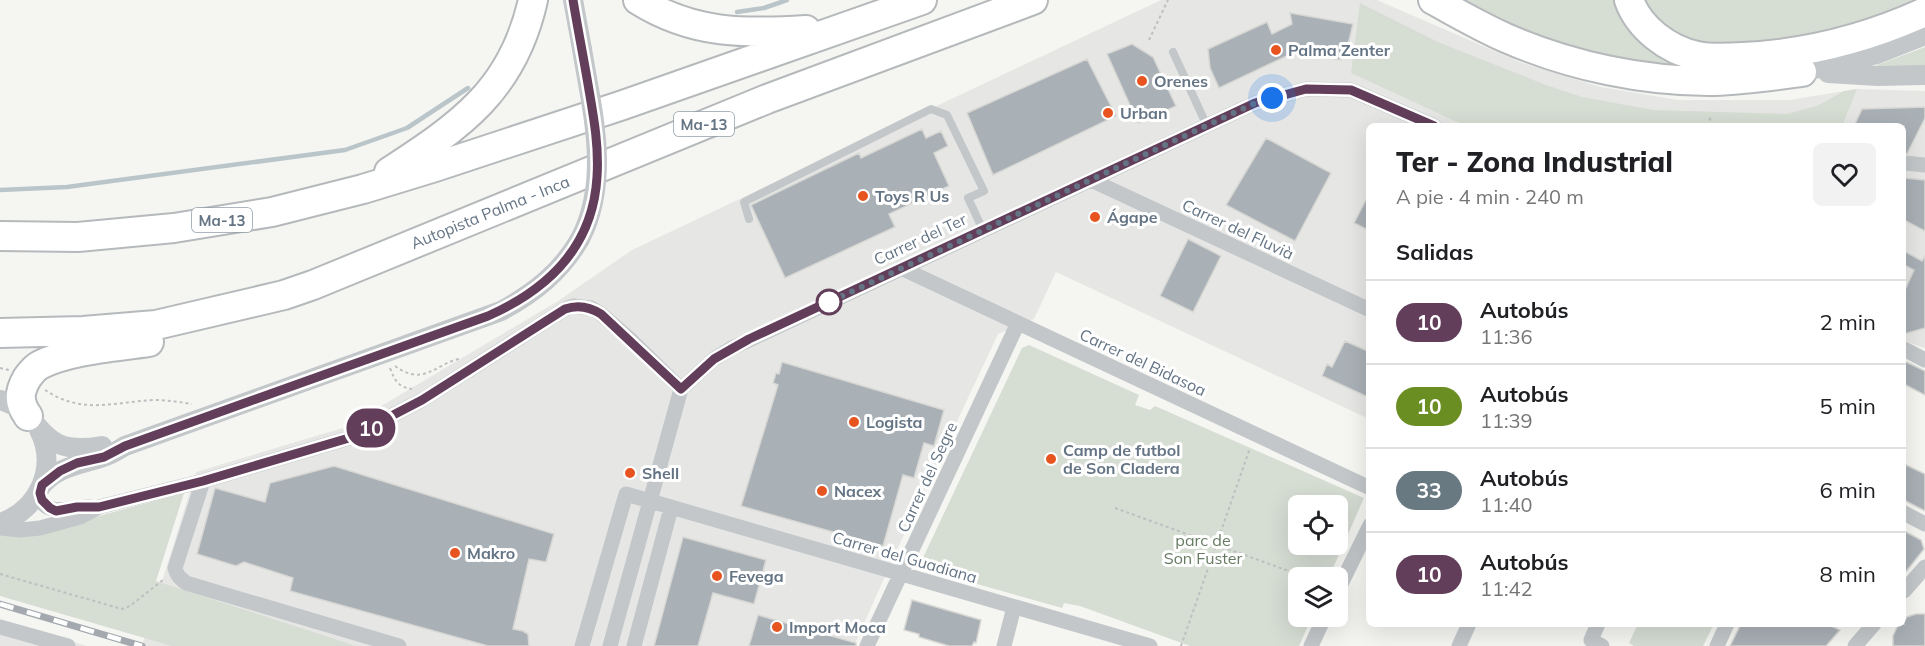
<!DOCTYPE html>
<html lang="es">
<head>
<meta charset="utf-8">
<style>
  :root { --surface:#fff; --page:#f2f2f2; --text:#202124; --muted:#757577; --line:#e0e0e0 }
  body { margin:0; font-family:Mulish,sans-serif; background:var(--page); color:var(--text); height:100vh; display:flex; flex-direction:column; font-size:22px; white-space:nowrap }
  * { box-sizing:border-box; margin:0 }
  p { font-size:20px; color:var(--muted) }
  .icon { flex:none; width:33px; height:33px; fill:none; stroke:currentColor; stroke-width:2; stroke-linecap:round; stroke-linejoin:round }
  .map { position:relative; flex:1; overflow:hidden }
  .panel { position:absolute; left:1366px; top:123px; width:540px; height:504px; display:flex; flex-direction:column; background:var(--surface); border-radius:9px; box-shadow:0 6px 24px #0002 }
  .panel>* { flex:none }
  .badge { padding:0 12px; border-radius:20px; font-size:21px; line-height:39px }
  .tools { position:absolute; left:1288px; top:495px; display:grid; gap:12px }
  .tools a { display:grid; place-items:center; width:60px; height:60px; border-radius:9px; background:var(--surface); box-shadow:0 6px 24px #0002; font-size:30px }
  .you { position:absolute; width:30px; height:30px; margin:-15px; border:4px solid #fff; border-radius:50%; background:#1a73e8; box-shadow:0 0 0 9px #1a73e833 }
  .map>.badge { position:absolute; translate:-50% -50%; box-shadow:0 0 0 3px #fff }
  h2 { padding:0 30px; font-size:22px; line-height:54px }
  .round { display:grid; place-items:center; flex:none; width:63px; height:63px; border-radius:9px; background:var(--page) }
  .head { display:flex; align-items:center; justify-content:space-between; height:102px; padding:0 30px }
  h1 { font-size:28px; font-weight:800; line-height:45px }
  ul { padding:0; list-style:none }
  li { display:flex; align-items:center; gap:18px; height:84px; padding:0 30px; border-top:2px solid var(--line) }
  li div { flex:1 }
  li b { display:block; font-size:22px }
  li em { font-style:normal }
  li .badge { min-width:66px; font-weight:700; text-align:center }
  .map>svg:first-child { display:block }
</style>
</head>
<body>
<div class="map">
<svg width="1925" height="646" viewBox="0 0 1925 646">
  <rect width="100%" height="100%" fill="#f5f6f2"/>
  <path fill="#e6e7e5" d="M1161,0h216l145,63 79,24 77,13h111l68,-11 68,2v257l-21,-7v-215h-534l-1,293 -313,-147 -22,47 -36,15 -104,222 -40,90h-712l54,-174 150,-45 212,-126 74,-51z
    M0,621l87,25h-87z"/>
  <path fill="#d6ddd3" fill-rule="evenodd" d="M1455,0h163l78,70 -87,-11 -88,-27z
    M1644,0h281l-36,15 -82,22 -99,10 -39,-16 -20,-19z
    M1360,3l78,39 108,43 36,12 71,13 134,4 30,-8 27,-15 13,-2 -15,37h-376l-115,-53z
    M1925,47v21l-47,1 -1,-4z
    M1029,345l110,50 -4,10 15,5 5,-4 209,92 -35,79 -30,1v38l13,1 -13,29h-109l-110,-40 -16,-3 -2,5 -138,-39 -3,-7 101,-214zM1299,506h39v38h-39z
    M184,493l-28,88 200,65h-184l-172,-50v-63l29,2z
    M1638,624h76l-11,22h-69l-5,-3z"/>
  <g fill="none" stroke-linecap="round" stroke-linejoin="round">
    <path stroke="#bac5ca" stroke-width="4.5" d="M737,12l27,-4 23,-8
      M0,190l67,-3 278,-37 62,-22 61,-40"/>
  </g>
  <path fill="#a9b0b6" stroke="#d7d7d4" stroke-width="1.5" d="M1290,13l63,11 -6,25 -3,-1 -3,12 -46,-8 -76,36 -9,-20 -2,-19 59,-27 5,12 20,-10z
    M1132,44l21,13 23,49 -38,17 -31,-69z
    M1087,59l29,57 -123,59 -26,-62z
    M1925,107v11l-18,36 -3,-1v-27h-50l8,-17z
    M922,129l4,9 15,-7 7,15 -14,7 15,33 -60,28 6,13 -110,51 -34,-73 108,-52 2,5z
    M1266,138l65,35 -36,68 -69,-36z
    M1904,178l21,2v51l-21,-11z
    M1370,192v39l-16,-8z
    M1188,239l33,17 -28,56 -33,-16z
    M1904,251l18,10 3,-5v72l-21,6v-42l10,-22 -10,-5z
    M1345,341l25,11v46l-48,-22 5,-12 5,3z
    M1904,361l21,10v24l-21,-11z
    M782,362l162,48 -10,36 -10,-3 -10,35 -11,-3 -20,71 -142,-40 37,-121 -5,-2 3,-10 3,1z
    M1904,464l21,10v37l-21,-11z
    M334,466l220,68 -8,28 -17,-3 -16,70 10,2 5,3 1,12h-41l-198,-55 3,-13 -49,-16 -8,4 -39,-12 18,-66 50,14 5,-19z
    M1904,531l17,9 3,9 -20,25z
    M683,537l83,23 -12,44 -41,-11 -15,53h-44z
    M912,600l69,20 -5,23 -2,-1 -2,4h-23l-30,-9v-3l-15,-4z
    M1916,614h9v32h-32v-10l5,-11 6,-1v-4l3,-3z
    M758,615l98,28v3h-107z
    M1741,624h86l13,6 -14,16h-96z"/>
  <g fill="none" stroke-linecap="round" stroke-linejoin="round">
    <g stroke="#b6b9bc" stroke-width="32">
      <path id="motorway" d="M638,0c54,34 106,34 168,30
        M1433,0c24,13 48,27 73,38 64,28 139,44 209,43 29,-1 58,-5 87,-9
        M1629,0c10,28 39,50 68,56 15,3 31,2 46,1 63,-3 125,-19 182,-45
        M389,172c72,-47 124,-82 144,-172
        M0,236l78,1 96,-9 98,-16 91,-23 72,-22 188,-62 299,-105
        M0,333l83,-2 73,-6 128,-30 29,-10 454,-186 266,-99
        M28,416c-10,-14 -9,-24 -1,-38 4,-5 7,-10 13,-13 28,-15 77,-18 109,-23"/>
    </g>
    <path stroke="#bdbfc1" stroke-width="2" stroke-dasharray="3 3" stroke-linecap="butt" d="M1149,40l19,-40
      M1707,126l4,-9
      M395,366c29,21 40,-2 64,-7
      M0,368l9,2
      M390,368c5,13 8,19 22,21
      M45,390c38,25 68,12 109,10 13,0 25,2 38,4
      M1115,508l193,70
      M0,574l122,35 8,-3 33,-26
      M1181,646l69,-198"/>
    <path stroke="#c3c7ca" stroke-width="8" d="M1173,52l34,74
      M749,219l-5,-17 187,-93 16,6 37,76 -16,7 15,32"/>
    <path stroke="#c3c7ca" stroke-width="15" d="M1904,163l21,2
      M1091,180l279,130
      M901,268l469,220
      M1904,349l21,11
      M203,481l-28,87c2,8 5,10 11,15l213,63
      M40,489c-2,31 32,18 50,18
      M1904,513l21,11
      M0,528l20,2 20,-2 40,-11 19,-10 104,-26 146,-43 73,-38 143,-91 8,-3 18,2 10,6 32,28 48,47
      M1338,590l32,-65
      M1904,591l21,-24
      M1598,624l-7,16 11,6
      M0,627l68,19
      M582,646l44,-152 524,152
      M610,646l71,-257 33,-30 18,-11 523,-245 51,-14 45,1 83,36
      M634,646l37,-138
      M867,646l151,-323
      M1004,646l10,-39
      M1311,646l14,-30
      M1459,646l10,-22
      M1717,646l10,-22
      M1855,646l19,-22"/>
    <path stroke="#c3c7ca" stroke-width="20" d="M573,0l9,49
      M1802,72l75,-18 48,-19
      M1828,73l50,3 47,-1
      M0,400c48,13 32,58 102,46
      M42,485c17,-19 38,-20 61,-28 8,-2 15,-7 22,-11l376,-135c33,-18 60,-39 79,-72
      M0,523c39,-13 58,-56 39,-93"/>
    <use href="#motorway" stroke="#fff" stroke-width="28"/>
    <g stroke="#a3a9af" stroke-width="7">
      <path id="rail" d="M0,604l142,42"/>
    </g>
    <use href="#rail" stroke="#fff" stroke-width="4.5" stroke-dasharray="14" stroke-linecap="butt"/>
    <path stroke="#c3c7ca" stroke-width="20" d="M580,239c31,-60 12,-128 2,-190"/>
  </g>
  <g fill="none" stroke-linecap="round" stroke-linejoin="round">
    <g stroke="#fff" stroke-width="14">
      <path id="line" d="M573,0c5,30 11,60 16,90 5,29 10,57 8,87 -4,69 -48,112 -109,139l-363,130 -21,11 -27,6 -17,8 -18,14 -2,8 2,7 8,8 6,3 21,-4h22l104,-26 146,-43 73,-38 143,-91c14,-5 25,-2 36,5l80,75 33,-30 35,-20 506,-236 51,-14 45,1 83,36"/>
    </g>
    <use href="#line" stroke="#623e5a" stroke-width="9"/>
    <path stroke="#647484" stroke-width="6" stroke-dasharray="0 10.8" d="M829,302l-8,4 434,-203 17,-5"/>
  </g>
  <g fill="#e8541f" stroke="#fff" stroke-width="2">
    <circle cx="1276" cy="50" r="6"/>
    <circle cx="1142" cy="81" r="6"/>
    <circle cx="1108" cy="113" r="6"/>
    <circle cx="863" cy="196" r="6"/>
    <circle cx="1095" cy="217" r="6"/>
    <circle cx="854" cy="422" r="6"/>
    <circle cx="1051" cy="459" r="6"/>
    <circle cx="630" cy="473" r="6"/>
    <circle cx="822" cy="491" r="6"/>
    <circle cx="455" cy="553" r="6"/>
    <circle cx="717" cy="576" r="6"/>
    <circle cx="777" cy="627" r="6"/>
  </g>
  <circle fill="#fff" stroke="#623e5a" stroke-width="3" cx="829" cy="302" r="12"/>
  <g text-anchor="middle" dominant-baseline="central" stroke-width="6" stroke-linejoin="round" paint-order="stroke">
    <g fill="#fff" stroke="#929ea9" stroke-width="1.5">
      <rect x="674" y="112" width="60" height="24" rx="4.5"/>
      <rect x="192" y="208" width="60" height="24" rx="4.5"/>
    </g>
    <g font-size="15" font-weight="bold" fill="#647484">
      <text x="704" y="124">Ma-13</text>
      <text x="222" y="220">Ma-13</text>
    </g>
    <g font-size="16" font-weight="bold" fill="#647484" stroke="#fff" text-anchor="start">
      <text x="1288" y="50">Palma Zenter</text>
      <text x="1154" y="81">Orenes</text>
      <text x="1120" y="113">Urban</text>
      <text x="875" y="196">Toys R Us</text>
      <text x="1107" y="217">Ágape</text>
      <text x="866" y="422">Logista</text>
      <text x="1063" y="450">Camp de futbol<tspan x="1063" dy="18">de Son Cladera</tspan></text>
      <text x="642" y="473">Shell</text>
      <text x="834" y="491">Nacex</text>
      <text x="467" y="553">Makro</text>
      <text x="729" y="576">Fevega</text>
      <text x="789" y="627">Import Moca</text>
    </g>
    <g font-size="16" fill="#647484" stroke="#fff">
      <text transform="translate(490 212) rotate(-22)">Autopista Palma - Inca</text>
      <text transform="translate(1238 229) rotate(25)">Carrer del Fluvià</text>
      <text transform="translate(920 239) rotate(-25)">Carrer del Ter</text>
      <text transform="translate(1143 362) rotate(25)">Carrer del Bidasoa</text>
      <text transform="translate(927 477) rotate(-65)">Carrer del Segre</text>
      <text transform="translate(905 557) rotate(16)">Carrer del Guadiana</text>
    </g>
    <g font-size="16" fill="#677b63" stroke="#fff">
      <text x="1203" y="540">parc de<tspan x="1203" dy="18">Son Fuster</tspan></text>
    </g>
  </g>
</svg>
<div class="tools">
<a><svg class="icon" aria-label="locate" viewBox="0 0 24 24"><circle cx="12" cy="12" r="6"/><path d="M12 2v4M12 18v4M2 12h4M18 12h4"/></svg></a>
<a><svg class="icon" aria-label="layers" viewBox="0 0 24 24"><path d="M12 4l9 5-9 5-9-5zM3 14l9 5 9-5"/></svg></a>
</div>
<div class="you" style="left:1272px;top:98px"></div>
<b class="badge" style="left:371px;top:428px;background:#623e5a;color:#fff">10</b>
<section class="panel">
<div class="head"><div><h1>Ter - Zona Industrial</h1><p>A pie · 4 min · 240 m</p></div><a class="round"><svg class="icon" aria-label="heart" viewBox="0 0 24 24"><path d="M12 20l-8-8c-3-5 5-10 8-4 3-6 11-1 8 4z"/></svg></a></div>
<h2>Salidas</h2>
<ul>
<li><span class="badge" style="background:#623e5a;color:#fff">10</span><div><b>Autobús</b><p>11:36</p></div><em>2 min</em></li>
<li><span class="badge" style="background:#6b8e23;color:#fff">10</span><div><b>Autobús</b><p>11:39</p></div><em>5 min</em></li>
<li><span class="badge" style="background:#687981;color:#fff">33</span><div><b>Autobús</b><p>11:40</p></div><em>6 min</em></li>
<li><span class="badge" style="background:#623e5a;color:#fff">10</span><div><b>Autobús</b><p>11:42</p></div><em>8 min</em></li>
</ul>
</section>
</div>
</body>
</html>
